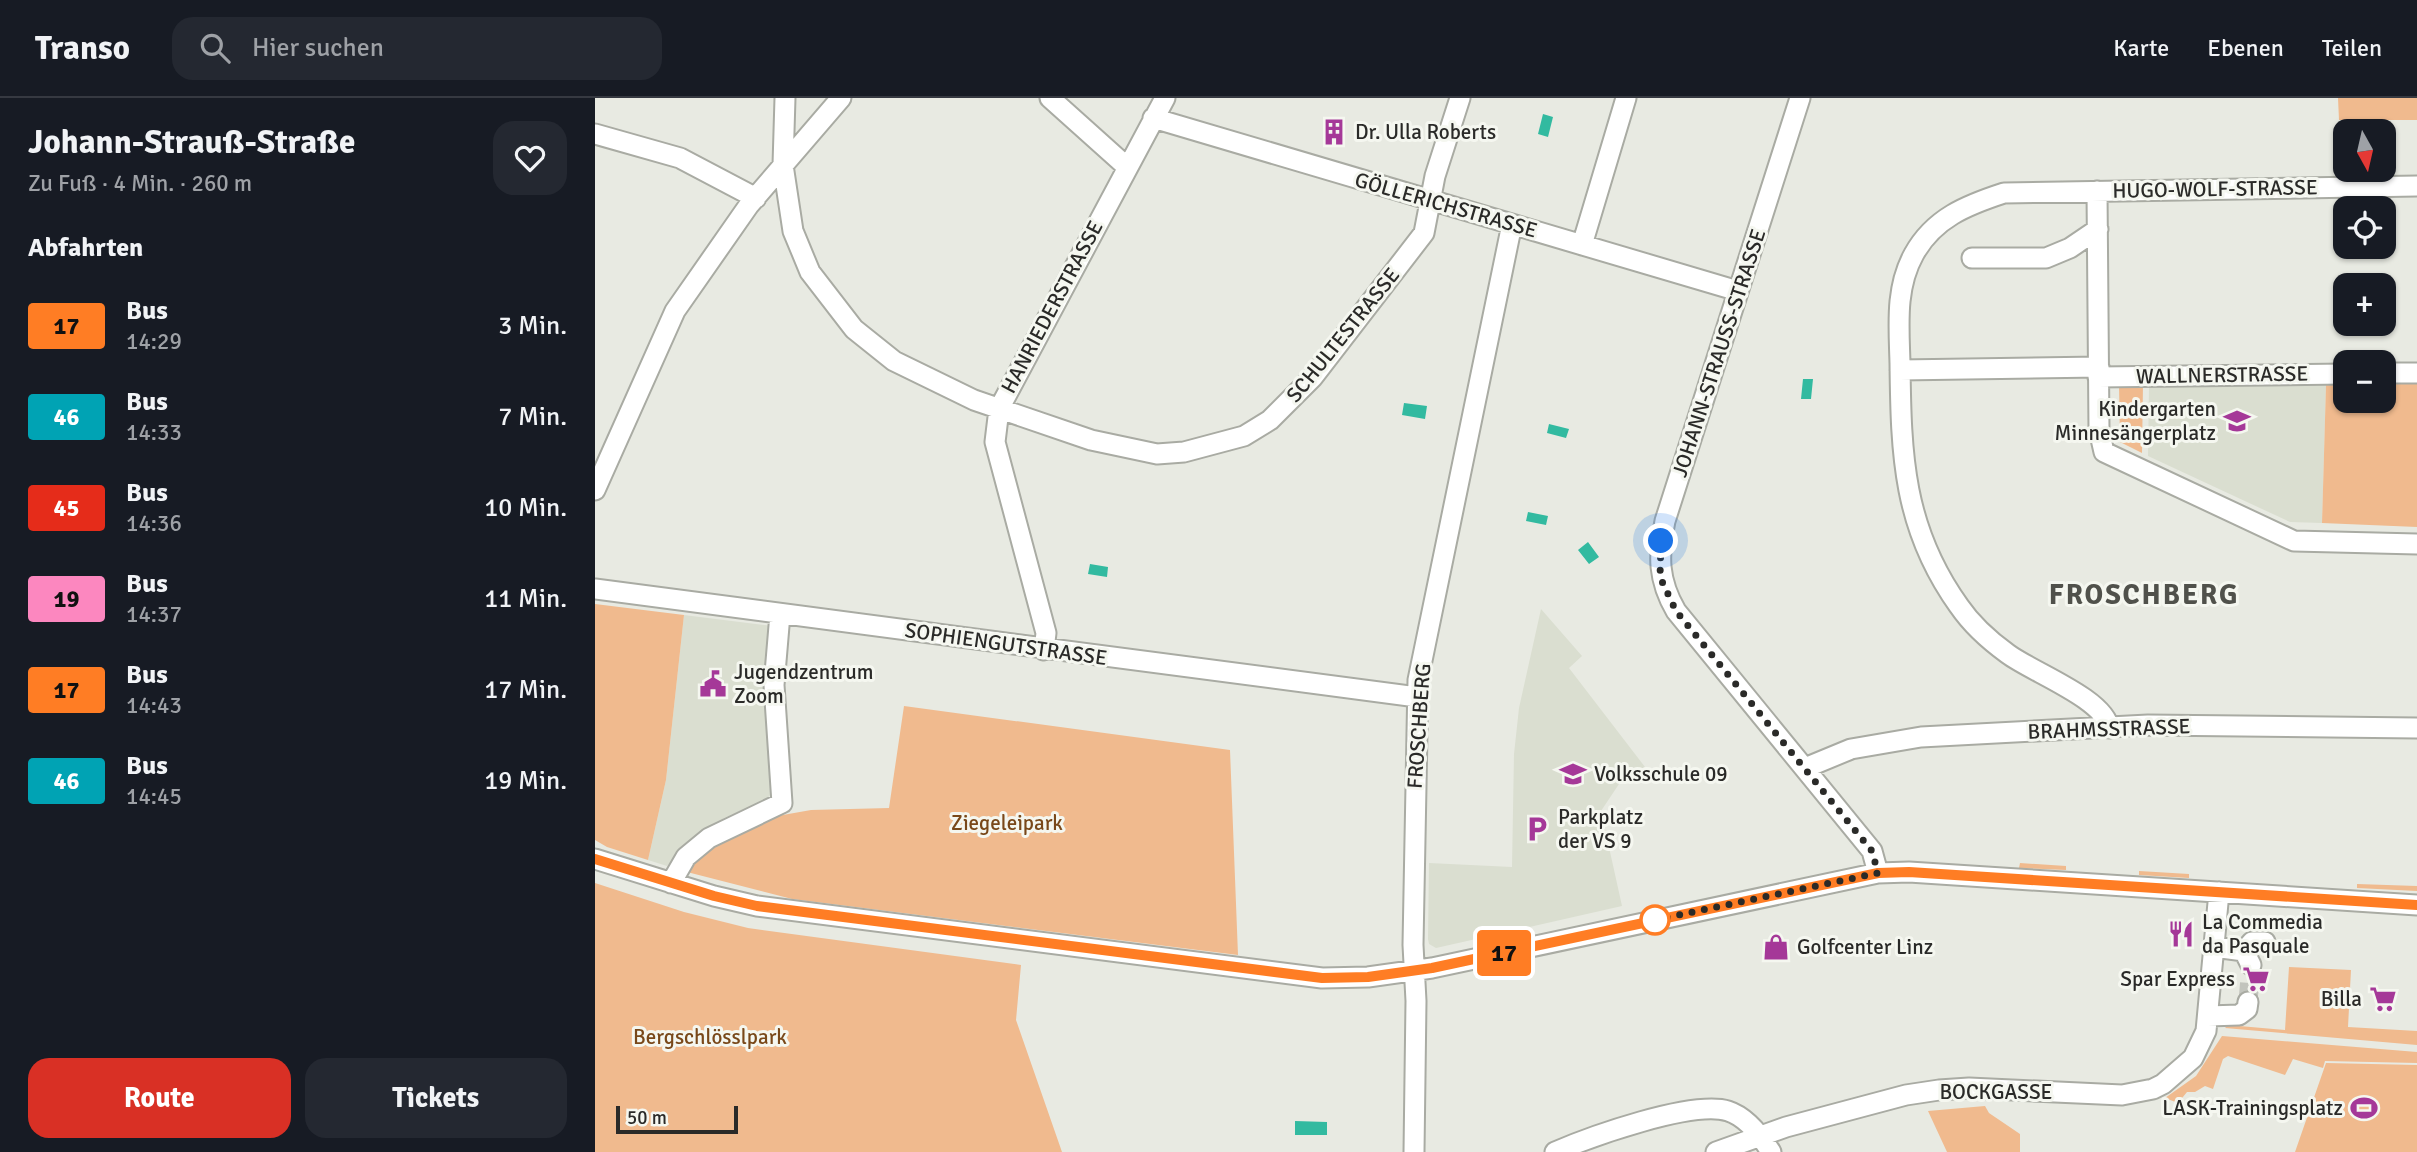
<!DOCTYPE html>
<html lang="de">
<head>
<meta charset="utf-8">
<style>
  :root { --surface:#171b24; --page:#242831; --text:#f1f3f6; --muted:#9ea1a6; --line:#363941; --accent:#d93025 }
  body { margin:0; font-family:Signika,sans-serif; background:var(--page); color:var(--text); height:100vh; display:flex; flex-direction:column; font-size:26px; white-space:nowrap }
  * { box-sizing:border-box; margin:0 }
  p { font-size:23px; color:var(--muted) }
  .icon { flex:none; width:38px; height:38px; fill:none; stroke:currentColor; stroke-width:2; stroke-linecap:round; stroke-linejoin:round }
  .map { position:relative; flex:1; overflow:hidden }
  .side { display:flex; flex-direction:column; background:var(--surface); width:595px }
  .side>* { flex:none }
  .badge { padding:0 14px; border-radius:5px; font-size:24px; line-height:46px }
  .needle { width:46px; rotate:172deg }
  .tools { position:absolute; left:1738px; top:21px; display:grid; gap:14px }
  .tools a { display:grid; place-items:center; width:63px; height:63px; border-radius:14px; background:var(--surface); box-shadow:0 2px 5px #0004; font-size:35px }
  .scale { position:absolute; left:21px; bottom:18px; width:122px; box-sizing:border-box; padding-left:7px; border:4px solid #2a2a28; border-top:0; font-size:19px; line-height:24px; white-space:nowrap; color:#2a2a28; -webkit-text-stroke:5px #f5f7f0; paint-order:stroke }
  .you { position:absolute; width:35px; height:35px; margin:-18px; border:5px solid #fff; border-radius:50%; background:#1a73e8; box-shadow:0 0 0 10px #1a73e833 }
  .map>.badge { position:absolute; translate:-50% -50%; box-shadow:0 0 0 4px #fff }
  h2 { padding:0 28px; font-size:26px; line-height:63px }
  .round { display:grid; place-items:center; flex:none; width:74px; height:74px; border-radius:21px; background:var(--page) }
  .overview { display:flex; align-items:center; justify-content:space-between; height:119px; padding:0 28px }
  h1 { font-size:33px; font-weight:800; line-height:52px }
  .action { display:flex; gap:14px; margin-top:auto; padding:14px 28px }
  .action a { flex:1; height:80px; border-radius:21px; background:var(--accent); color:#fff; font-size:28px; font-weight:800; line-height:80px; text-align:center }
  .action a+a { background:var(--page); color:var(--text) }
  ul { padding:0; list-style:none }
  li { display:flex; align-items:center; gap:21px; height:91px; padding:0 28px }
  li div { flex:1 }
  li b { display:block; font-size:26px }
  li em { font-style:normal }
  li .badge { min-width:77px; font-weight:700; text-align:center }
  header { display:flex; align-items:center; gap:42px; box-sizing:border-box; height:98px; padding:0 35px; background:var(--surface); border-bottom:2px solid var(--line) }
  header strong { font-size:33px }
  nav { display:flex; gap:38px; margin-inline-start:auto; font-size:24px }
  .search { width:490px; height:63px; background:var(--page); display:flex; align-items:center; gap:18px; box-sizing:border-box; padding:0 24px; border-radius:21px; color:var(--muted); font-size:26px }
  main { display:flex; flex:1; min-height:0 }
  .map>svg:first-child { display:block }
</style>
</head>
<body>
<header>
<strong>Transo</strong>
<div class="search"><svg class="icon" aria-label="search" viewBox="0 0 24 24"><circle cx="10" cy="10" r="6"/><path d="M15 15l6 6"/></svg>Hier suchen</div>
<nav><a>Karte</a><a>Ebenen</a><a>Teilen</a></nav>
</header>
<main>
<section class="side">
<div class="overview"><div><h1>Johann-Strauß-Straße</h1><p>Zu Fuß · 4 Min. · 260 m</p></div><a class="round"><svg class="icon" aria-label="heart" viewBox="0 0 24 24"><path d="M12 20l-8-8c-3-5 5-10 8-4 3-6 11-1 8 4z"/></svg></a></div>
<h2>Abfahrten</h2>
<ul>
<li><span class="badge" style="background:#ff7d24;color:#111">17</span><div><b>Bus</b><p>14:29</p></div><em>3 Min.</em></li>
<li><span class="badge" style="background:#00a3b4;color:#fff">46</span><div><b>Bus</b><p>14:33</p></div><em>7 Min.</em></li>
<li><span class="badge" style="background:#e52c1a;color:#fff">45</span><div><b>Bus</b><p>14:36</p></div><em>10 Min.</em></li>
<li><span class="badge" style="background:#fc87bf;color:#111">19</span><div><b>Bus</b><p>14:37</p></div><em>11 Min.</em></li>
<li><span class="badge" style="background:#ff7d24;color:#111">17</span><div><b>Bus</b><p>14:43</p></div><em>17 Min.</em></li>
<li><span class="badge" style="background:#00a3b4;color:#fff">46</span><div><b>Bus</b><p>14:45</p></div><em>19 Min.</em></li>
</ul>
<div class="action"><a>Route</a><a>Tickets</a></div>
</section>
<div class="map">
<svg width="1822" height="1054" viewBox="0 0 1822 1054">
  <rect width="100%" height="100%" fill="#e8eae2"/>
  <path fill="#daded0" d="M1731,287l-4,138 -32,-1 -142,-66 1,-69z
    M946,511l41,47 -13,12 76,99 -24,14 -20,30 21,95 -186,42 -7,-4 -1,-5 1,-76 83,4 2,-113 5,-46z
    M89,517l89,11 1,166 -9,8 -41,18 -57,48 -19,-6 18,-80z"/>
  <path fill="#f0ba8e" d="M1743,0h79v22h-78z
    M1524,286h24l-1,69 -22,-11z
    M1789,286h33v143l-95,-4 4,-138h19v16h38z
    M0,506l89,11 -18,165 -18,80 -41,-13 -12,-7z
    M309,608l326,44 8,205 -446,-56 -105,-27 2,-7 16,-16 61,-31 45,-8 78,-2z
    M1425,765l46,3v4l-47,-2z
    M1544,773l50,3v4l-50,-3z
    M0,785l89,29 64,16 273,37 -5,55 46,132h-467z
    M1762,786l60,2v5l-60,-3z
    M1694,869l62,3 -3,57 69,4v14l-192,-17 3,-3 57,5z
    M1627,938l195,16v11l-92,-2 -2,7 -30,-9 -8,16 -57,-19 -5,3 -10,30 -8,-3 -10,6h-8l-9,11 -13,-5 31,-22z
    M1731,965l91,2v87h-122z
    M1390,1008l4,7 31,21v18h-73l-19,-41z"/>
  <path fill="#32baa0" d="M948,16l10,3 -5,20 -10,-3z
    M1208,281h10l-2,20h-10z
    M809,305l23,3 -2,13 -23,-4z
    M954,326l20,5 -3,9 -19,-5z
    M933,414l20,4 -2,9 -20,-4z
    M993,444l11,15 -10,7 -11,-14z
    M495,466l18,3 -1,10 -19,-3z
    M700,1023l32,1v13h-32z"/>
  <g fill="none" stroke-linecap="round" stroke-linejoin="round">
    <path stroke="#c2c4bd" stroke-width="19" stroke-dasharray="19 10" stroke-linecap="butt" d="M1653,904l3,-37"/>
    <g stroke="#a9aba3" stroke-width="23">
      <path id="minor" d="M190,0l-2,67 10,66 17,41 44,57 40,32 80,39 117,40 66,14 27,-2 60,-16 26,-16 43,-43 111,-144 11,-57 25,-78
        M455,0l77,69
        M1205,0l-135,423c-7,35 -7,59 11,90l196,240 6,22
        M558,20l585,173
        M0,36l85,24 76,40
        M1502,93l2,239 5,22 190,89 123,3
        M987,147l44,-147
        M1377,160h74l24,-10 28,-19
        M1305,272l199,-3
        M1788,275h34
        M1503,279l247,-3
        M0,392l80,-179 74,-106 92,-107
        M0,491l822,108
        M449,552l2,-17 -51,-191 4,-33 166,-311
        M1514,630c-4,-29 -77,-56 -101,-74 -18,-13 -36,-29 -49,-48 -56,-78 -58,-151 -59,-243 -1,-37 -5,-75 14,-109 20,-36 53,-49 90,-61l413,-7
        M1210,670l46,-19 70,-12 227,-12 269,3
        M0,761l119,37 43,10 565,72 46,-1 64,-9 446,-95 31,-1 508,33
        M76,785l15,-26 23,-19 73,-35 -8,-118 6,-71
        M1619,849l30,4 7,14
        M1649,853l8,-9h13
        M1613,918l31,-1 8,-6 1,-7
        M819,1054l2,-151 -3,-56 5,-265 94,-456
        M960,1054c35,-15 137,-52 173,-41 19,6 33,25 43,41
        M1121,1054l70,-25 120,-32 33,-5 30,-2 153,7 31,-6 10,-5 30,-26 13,-27 13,-139"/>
    </g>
    <use href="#minor" stroke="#fff" stroke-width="19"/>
  </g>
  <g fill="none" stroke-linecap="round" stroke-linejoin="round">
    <g stroke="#fff" stroke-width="16">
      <path id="line" d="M0,761l119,37 43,10 565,72 46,-1 64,-9 446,-95 31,-1 508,33"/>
    </g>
    <use href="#line" stroke="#ff7d24" stroke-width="10"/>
    <path stroke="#2a2a28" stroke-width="7" stroke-dasharray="0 12.6" d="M1060,822l223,-47 -6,-22 -196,-240 -16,-34 1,-36"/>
  </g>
  <defs>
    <g id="building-bare" transform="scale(2.1)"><path d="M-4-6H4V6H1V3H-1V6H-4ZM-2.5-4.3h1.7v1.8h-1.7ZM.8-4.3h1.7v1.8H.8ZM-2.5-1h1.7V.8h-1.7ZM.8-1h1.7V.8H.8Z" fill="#a53898" stroke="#f5f7f0" stroke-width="2.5" paint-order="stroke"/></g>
    <g id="school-bare" transform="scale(2.1)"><path d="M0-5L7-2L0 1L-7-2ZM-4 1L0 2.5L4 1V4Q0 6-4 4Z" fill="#a53898" stroke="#f5f7f0" stroke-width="2.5" paint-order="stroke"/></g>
    <g id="civic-bare" transform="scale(2.1)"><path d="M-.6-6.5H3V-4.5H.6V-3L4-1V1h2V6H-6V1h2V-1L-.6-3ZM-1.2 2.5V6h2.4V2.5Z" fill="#a53898" stroke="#f5f7f0" stroke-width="2.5" paint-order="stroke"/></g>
    <g id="parking-bare" transform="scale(2.1)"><path d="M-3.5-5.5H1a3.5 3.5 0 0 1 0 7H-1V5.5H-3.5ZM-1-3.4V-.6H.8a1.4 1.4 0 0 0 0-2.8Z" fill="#a53898" stroke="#f5f7f0" stroke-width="2.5" paint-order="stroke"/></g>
    <g id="restaurant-bare" transform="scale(2.1)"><path d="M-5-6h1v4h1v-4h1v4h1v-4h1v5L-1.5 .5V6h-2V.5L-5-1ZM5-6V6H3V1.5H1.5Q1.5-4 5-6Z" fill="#a53898" stroke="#f5f7f0" stroke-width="2.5" paint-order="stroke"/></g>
    <g id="shop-bare" transform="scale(2.1)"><path d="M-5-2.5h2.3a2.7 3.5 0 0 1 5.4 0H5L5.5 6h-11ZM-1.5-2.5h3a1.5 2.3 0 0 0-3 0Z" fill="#a53898" stroke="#f5f7f0" stroke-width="2.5" paint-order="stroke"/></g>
    <g id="supermarket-bare" transform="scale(2.1)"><path d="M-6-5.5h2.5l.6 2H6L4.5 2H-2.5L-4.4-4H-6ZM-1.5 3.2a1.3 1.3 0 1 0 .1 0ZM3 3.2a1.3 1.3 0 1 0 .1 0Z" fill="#a53898" stroke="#f5f7f0" stroke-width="2.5" paint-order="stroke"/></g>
    <g id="stadium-bare" transform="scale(2.1)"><path d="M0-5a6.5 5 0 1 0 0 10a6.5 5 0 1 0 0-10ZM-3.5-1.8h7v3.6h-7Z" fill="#a53898" stroke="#f5f7f0" stroke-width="2.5" paint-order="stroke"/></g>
  </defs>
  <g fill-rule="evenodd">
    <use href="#building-bare" x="739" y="34"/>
    <use href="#school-bare" x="1642" y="323"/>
    <use href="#civic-bare" x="118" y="586"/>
    <use href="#school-bare" x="978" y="676"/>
    <use href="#parking-bare" x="942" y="731"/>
    <use href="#restaurant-bare" x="1586" y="836"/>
    <use href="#shop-bare" x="1181" y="849"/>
    <use href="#supermarket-bare" x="1661" y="881"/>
    <use href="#supermarket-bare" x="1788" y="901"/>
    <use href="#stadium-bare" x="1769" y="1010"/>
  </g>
  <circle fill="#fff" stroke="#ff7d24" stroke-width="3.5" cx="1060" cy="822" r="14"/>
  <g text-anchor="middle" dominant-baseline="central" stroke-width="6" stroke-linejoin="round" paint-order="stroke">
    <g font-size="21" fill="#2a2a28" stroke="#f5f7f0" text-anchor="start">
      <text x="760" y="34">Dr. Ulla Roberts</text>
      <text x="1621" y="311" text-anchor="end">Kindergarten<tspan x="1621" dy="24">Minnesängerplatz</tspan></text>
      <text x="139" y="574">Jugendzentrum<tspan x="139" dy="24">Zoom</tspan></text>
      <text x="999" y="676">Volksschule 09</text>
      <text x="963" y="719">Parkplatz<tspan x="963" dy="24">der VS 9</tspan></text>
      <text x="1607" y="824">La Commedia<tspan x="1607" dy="24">da Pasquale</tspan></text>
      <text x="1202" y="849">Golfcenter Linz</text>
      <text x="1640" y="881" text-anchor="end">Spar Express</text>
      <text x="1767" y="901" text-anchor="end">Billa</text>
      <text x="1748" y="1010" text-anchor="end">LASK-Trainingsplatz</text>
    </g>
    <g font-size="21" fill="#2a2a28" stroke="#f5f7f0">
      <text transform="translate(1620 91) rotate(-1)">HUGO-WOLF-STRASSE</text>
      <text transform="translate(851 107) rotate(16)">GÖLLERICHSTRASSE</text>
      <text transform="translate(457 209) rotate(-62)">HANRIEDERSTRASSE</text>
      <text transform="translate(748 237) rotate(-51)">SCHULTESTRASSE</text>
      <text transform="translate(1124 255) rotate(-72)">JOHANN-STRAUSS-STRASSE</text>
      <text transform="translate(1627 277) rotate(-1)">WALLNERSTRASSE</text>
      <text transform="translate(411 546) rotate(8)">SOPHIENGUTSTRASSE</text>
      <text transform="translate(824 628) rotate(-86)">FROSCHBERG</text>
      <text transform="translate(1514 631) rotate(-2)">BRAHMSSTRASSE</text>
      <text x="1401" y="994">BOCKGASSE</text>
    </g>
    <g font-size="21" fill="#794819" stroke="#f5f7f0">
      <text x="412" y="725">Ziegeleipark</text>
      <text x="115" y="939">Bergschlösslpark</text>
    </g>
    <g font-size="28" font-weight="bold" letter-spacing="2" fill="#50514b" stroke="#f5f7f0">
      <text x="1549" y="497">FROSCHBERG</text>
    </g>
  </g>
</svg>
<div class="tools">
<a><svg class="needle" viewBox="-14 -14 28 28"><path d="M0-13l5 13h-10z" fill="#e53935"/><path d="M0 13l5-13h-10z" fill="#9ea1a6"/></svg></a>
<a><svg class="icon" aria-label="locate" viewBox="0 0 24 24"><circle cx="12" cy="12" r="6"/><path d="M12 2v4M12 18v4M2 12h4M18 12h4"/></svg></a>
<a>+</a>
<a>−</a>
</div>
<div class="scale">50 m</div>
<div class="you" style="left:1066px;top:443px"></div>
<b class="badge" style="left:909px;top:855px;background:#ff7d24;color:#111">17</b>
</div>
</main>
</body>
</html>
